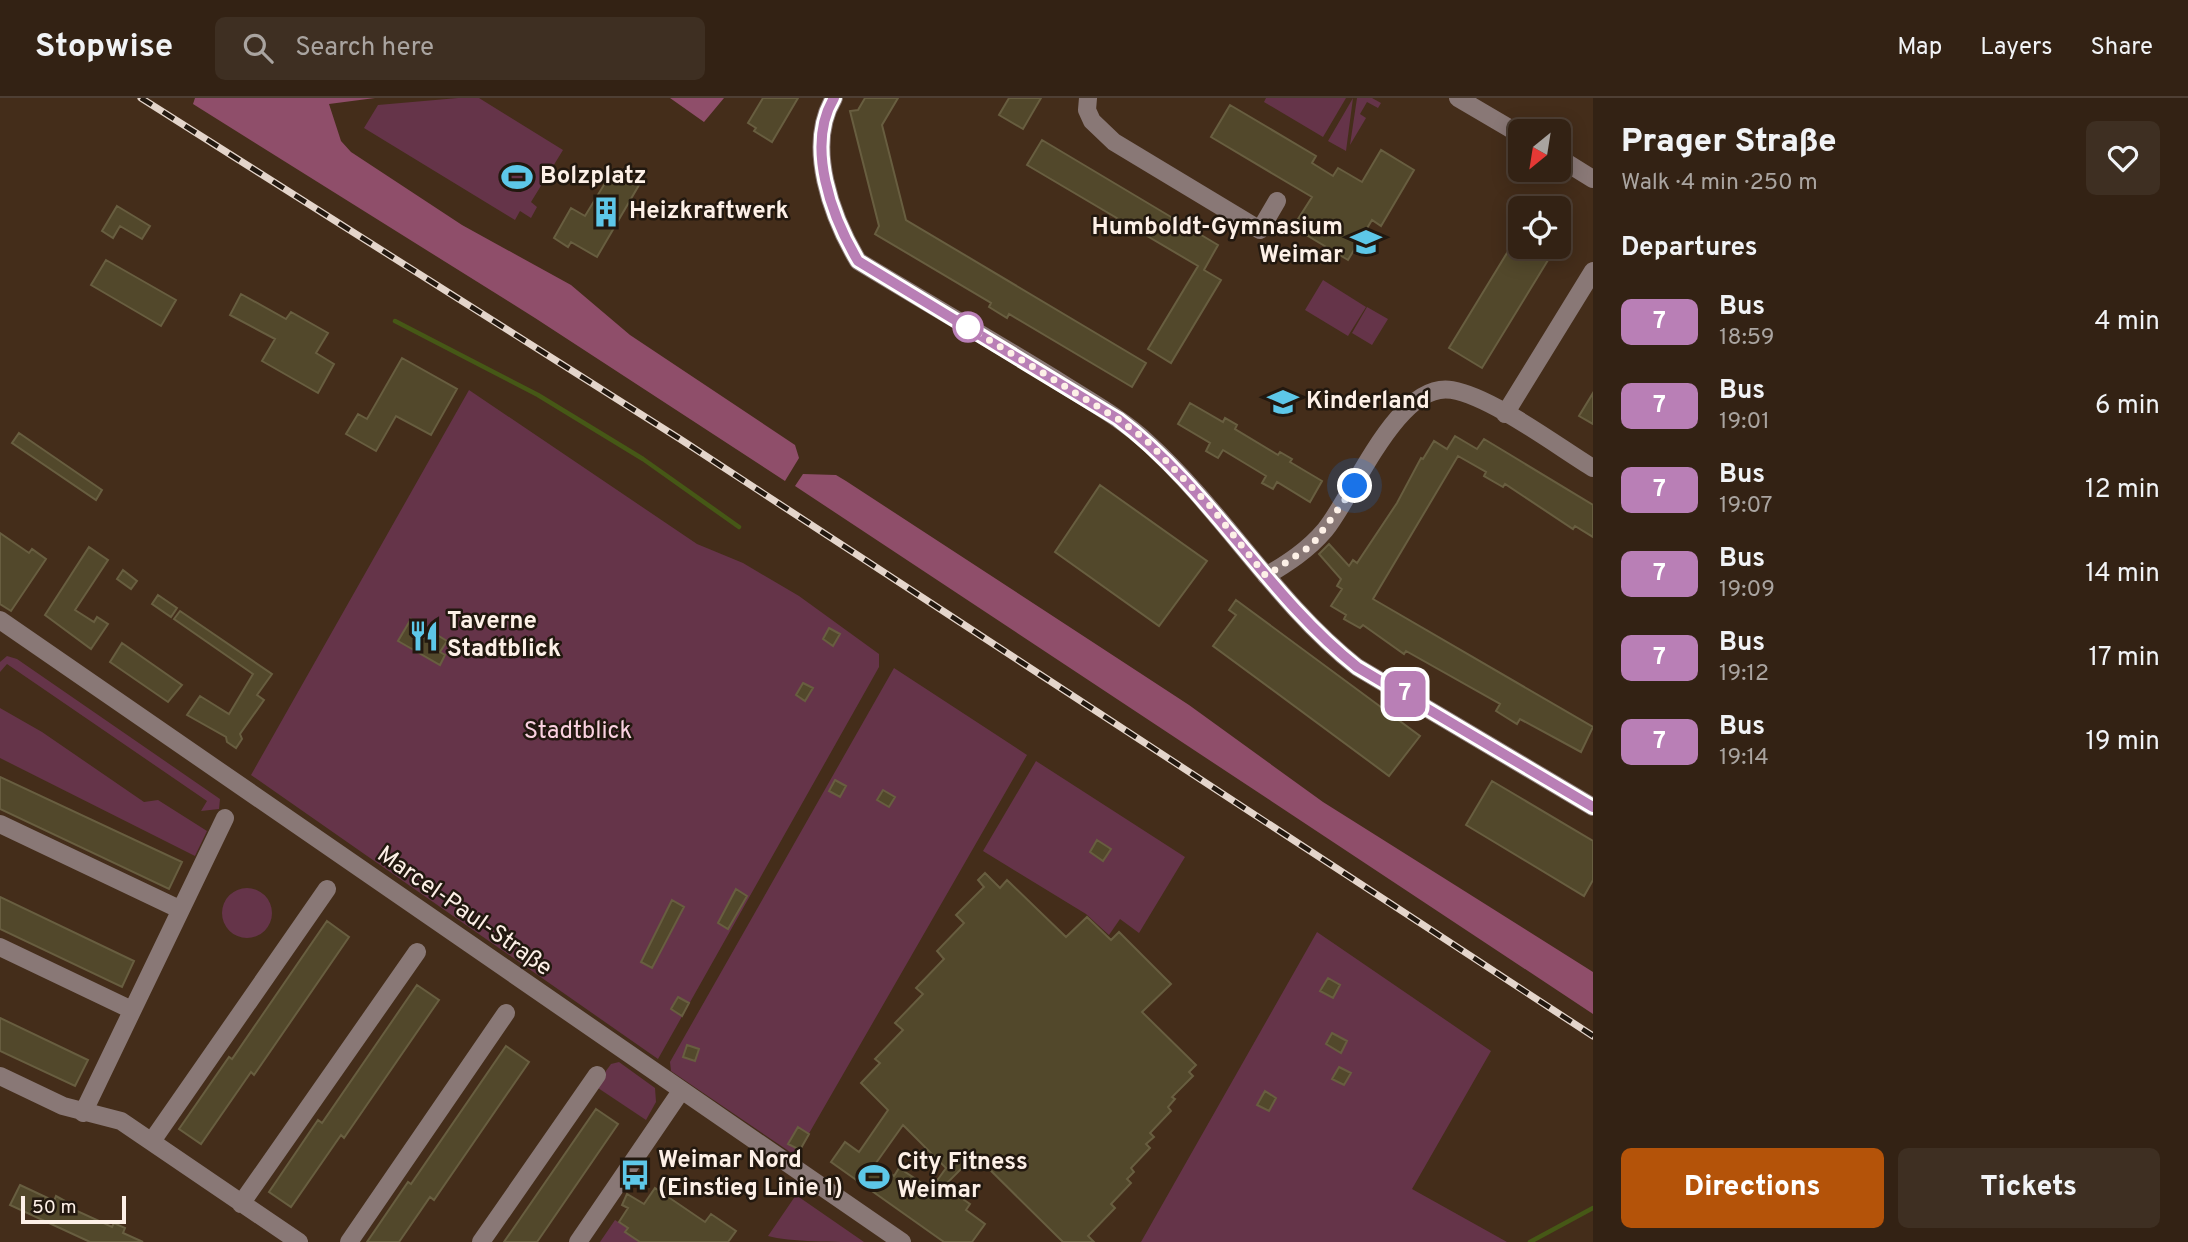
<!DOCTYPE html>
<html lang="en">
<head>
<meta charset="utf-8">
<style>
  :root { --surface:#332214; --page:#3e2f22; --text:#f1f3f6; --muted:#a9a4a0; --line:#4e3f34; --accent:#b45309 }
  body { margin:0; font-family:Overpass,sans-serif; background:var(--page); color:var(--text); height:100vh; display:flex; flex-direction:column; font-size:26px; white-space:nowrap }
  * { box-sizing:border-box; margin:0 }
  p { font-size:23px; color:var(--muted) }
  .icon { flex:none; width:38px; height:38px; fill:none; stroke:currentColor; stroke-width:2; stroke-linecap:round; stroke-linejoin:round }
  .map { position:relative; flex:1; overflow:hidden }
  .panel { display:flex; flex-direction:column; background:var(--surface); width:595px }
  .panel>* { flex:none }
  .badge { padding:0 14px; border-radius:10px; font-size:24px; line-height:46px }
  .needle { width:46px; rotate:210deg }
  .fabs { position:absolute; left:1508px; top:21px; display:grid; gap:14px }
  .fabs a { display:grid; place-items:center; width:63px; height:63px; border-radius:10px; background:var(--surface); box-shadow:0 4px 18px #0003,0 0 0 2px var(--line); font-size:35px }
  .scale { position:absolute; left:21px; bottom:18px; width:105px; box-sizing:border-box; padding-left:7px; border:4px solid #fdf0e7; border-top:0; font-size:19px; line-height:24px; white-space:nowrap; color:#fdf0e7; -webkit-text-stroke:5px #22180f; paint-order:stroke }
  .you { position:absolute; width:35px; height:35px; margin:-18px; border:5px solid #fff; border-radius:50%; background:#1a73e8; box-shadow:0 0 0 10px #1a73e833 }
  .map>.badge { position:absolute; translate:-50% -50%; box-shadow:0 0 0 4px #fff }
  h2 { padding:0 28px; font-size:26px; line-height:63px }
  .round { display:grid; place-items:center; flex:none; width:74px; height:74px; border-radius:10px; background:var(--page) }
  .overview { display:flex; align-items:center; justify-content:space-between; height:119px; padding:0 28px }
  h1 { font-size:33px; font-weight:800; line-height:52px }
  .button { display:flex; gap:14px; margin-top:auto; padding:14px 28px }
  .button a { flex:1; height:80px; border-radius:10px; background:var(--accent); color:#fff; font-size:28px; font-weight:800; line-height:80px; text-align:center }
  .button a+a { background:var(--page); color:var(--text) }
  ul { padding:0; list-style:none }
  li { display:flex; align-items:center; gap:21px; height:84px; padding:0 28px }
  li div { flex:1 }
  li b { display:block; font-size:26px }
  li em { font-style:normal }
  li .badge { min-width:77px; font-weight:700; text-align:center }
  header { display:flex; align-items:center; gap:42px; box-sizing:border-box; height:98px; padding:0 35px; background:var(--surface); border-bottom:2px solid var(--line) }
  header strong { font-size:33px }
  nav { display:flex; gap:38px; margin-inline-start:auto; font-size:24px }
  .search { width:490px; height:63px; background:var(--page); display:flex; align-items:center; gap:18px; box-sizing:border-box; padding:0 24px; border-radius:10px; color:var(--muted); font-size:26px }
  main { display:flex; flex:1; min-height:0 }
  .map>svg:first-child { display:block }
</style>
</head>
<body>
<header>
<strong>Stopwise</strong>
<div class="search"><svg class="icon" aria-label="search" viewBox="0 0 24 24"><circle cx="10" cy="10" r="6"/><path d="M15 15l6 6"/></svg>Search here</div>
<nav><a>Map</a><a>Layers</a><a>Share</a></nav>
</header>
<main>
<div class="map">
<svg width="1593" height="1144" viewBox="0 0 1593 1144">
  <rect width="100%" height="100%" fill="#442d1a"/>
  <path fill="#653449" d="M458,0h21l84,52 -32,52 6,5 -6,11 -11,-7 -5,9 -151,-92 14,-23z
    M1266,0h80l-23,39 -59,-35z
    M1353,0l-7,53 -18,-10z
    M1357,0h15l9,5 -3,5 -11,-6 -7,12 6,4 -16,27z
    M1323,182l43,27 -18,29 -43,-26z
    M1367,209l21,12 -16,26 -20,-12z
    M469,292l228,154 46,19 56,33 80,58v13l-221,392 -407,-284z
    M7,558l10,3 203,140 -1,10 -18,2 6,-10 -200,-137 -7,8v-10z
    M894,570l133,87 -231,401 -125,-85 -1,-9z
    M0,610l42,24 102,70 14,-2 49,31 -12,25 -195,-98z
    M1036,663l149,96 -46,76 -19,-14 -11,16 -23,-21 -103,-63z
    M222 815a25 25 0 1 1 50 0a25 25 0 1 1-50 0Z
    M1317,834l174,119 -79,138 95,53h-366z
    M619,964l36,26 1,14 -10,18 -51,-34 16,-22z
    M796,1097l68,47c-25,0 -76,0 -96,-6z
    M615,1122l13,8 -3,4 15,10h-40z"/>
  <path fill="#8f4e6a" d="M195,0h180l-46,6 12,37 10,11 111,73 109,60 59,50 165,110 4,13 -14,23 -250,-163 -342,-214z
    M670,0h54l-20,24z
    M803,376l33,1 10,6 343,224 134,97 270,170v42l-798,-528z"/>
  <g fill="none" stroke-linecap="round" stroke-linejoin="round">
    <path stroke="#465816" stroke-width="4.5" d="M395,223l143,74 105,64 96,68
      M1530,1144l63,-34"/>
  </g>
  <path fill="#52482b" stroke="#685e40" stroke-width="2" fill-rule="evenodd" d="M763,0h35l-26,44 -18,-11 2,-3 -8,-5z
    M865,0h33l-16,27 24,95 240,143 -14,24 -123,-73 -2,4 -18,-11 2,-4 -116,-69 4,-8 -29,-115 8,-1z
    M1009,0h32l-18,31 -24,-14z
    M1230,7l86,51 -4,7 21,13 5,-8 24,14 19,-32 33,20 -33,56 -9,-6 -24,40 -55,-33 19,-30 -101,-60z
    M1042,42l176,105 -14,25 17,10 -50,83 -23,-14 50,-83 -171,-101z
    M613,72l26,15 -42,72 -26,-15 -3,5 -14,-9 17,-30 14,8z
    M117,108l33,20 -8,13 -22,-13 -7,12 -11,-7z
    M1521,132v17h35l-74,121 -33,-20z
    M106,162l70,40 -15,26 -70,-41z
    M241,196l45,25 5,-7 37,21 -12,20 18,11 -16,29 -56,-32 13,-22 -45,-24z
    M402,260l55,31 -26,46 -35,-19 -20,35 -30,-17 12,-20 9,5z
    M1593,295v31l-14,-8z
    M1190,305l33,19 2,-4 12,7 -2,4 43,26 2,-3 12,7 -2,3 32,19 -12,21 -33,-20 -4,7 -11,-6 4,-7 -43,-26 -5,8 -12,-7 4,-8 -32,-19z
    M19,335l83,57 -6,10 -84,-57z
    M1455,338l22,13 7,-10 109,66v32l-18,-11 -2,3 -68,-45 -2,3 -19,-11 2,-4 -28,-16 -85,143 220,128 -12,25 -61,-33 -3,5 -21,-13 4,-7 -94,-53 -2,3 -41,-29 -3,3 -16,-9 2,-4 -15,-9 11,-17 -5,-3 4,-7 -22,-25 10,-10 20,22 4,-6 4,3 40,-60 24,-45 2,1 11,-18 13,8z
    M1100,387l107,76 -48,65 -104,-74z
    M0,435l29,20 3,-4 14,10 -35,52 -11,-7z
    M89,449l19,13 -33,50 19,12 3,-5 11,7 -17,25 -46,-34z
    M123,472l14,11 -6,8 -14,-10z
    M158,497l19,13 -6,9 -19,-13z
    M1236,502l184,136 -31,40 -176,-130 23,-31 -7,-5z
    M180,513l92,63 -15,21 7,5 -24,34 2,5 -6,9 -9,-6 -1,-5 -39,-22 13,-19 29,18 24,-40 -79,-55z
    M411,521l36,22 -7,11 5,3 -5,10 -42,-24z
    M829,530l11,6 -7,12 -10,-7z
    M122,545l60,42 -14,17 -58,-40z
    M803,585l10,5 -8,13 -9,-6z
    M0,679l182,85 -13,27 -169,-80z
    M835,682l11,6 -6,11 -11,-6z
    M1492,683l101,60v39l-9,16 -118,-71z
    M883,692l12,7 -6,10 -12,-7z
    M1097,742l14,9 -8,12 -13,-9z
    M985,775l15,15 7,-8 59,57 21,-20 24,23 8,-8 52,52 -29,28 54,53 -7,7 4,4 -21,21 3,2 -7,8 3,4 -21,22 4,4 -8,7 4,4 -19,20 3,4 -7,7 4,4 -20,21 4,4 -27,28 6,6h-31l-88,-87 -31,31 26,18 -4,6 19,14 -13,18h-28l-113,-80 14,-20 14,10 29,-42 -27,-27 19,-20 -5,-4 28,-29 -8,-7 28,-29 -7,-6 28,-29 -7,-8 27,-28 -8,-8 28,-28 -6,-7zM903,1027l43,43 -15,21 -32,-21 -5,8 -18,-13z
    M736,791l11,7 -19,33 -10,-6z
    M0,799l134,64 -12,26 -122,-58z
    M672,802l12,7 -32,61 -11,-6z
    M327,823l22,16 -95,138 -3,-3 -50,72 -22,-15 50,-72 3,2z
    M1328,880l12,7 -7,13 -13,-7z
    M417,887l22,15 -95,138 -3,-3 -50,72 -22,-15 49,-72 4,3z
    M678,899l11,6 -7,13 -11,-7z
    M0,920l88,42 -13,26 -75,-35z
    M1332,935l15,8 -6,12 -15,-9z
    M687,947l12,4 -4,12 -12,-4z
    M506,948l23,16 -95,138 -4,-3 -31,45h-32l41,-60 3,2z
    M1339,969l12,6 -7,12 -12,-6z
    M1265,993l11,7 -7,13 -12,-6z
    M596,1011l22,15 -81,118h-33z
    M798,1029l11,7 -9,16 -12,-6z
    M20,1087l34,16 2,-5 11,6 -1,4 46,21 2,-4 11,5 -2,5 20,9h-53l-80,-37z
    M655,1090l50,34 6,-8 25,17 -8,11h-88l-15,-10 3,-4 -9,-6 9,-14 -6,-3 5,-11 17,10z"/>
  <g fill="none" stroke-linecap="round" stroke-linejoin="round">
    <path stroke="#897876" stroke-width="18" d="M834,0c-29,48 -2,119 24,163 66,40 132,78 197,118 31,20 65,38 92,63 77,70 129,161 210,225l236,140
      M1088,0l-1,12 5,11 22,21 146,88 17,-29
      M1458,0l63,37
      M1559,60l34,21
      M1505,316l88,-143
      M1266,478c22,-13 42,-26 59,-46 29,-35 73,-150 127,-140 40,7 105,56 141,78
      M0,522l902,622
      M0,726l179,85
      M0,849l132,63
      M0,978l63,30 58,15 178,121
      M83,1015l142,-295
      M152,1043l175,-252
      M241,1106l176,-252
      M349,1144l157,-229
      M481,1144l116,-167
      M578,1144l103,-151"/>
    <g stroke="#e4d5cb" stroke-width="7">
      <path id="rail" d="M141,0l539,341 913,597"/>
    </g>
    <use href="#rail" stroke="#22180f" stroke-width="4.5" stroke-dasharray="13" stroke-linecap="butt"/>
  </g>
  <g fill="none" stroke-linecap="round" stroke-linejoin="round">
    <g stroke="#fff" stroke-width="16">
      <path id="line" d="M834,0c-29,48 -2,119 24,163l260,158c93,70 148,176 239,248l236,140"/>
    </g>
    <use href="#line" stroke="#b97fb6" stroke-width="10"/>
    <path stroke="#fdf0e7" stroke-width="7" stroke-dasharray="0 12.6" d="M968,229l150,92 27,20 66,68 55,69 46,-31 43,-59"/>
  </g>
  <defs>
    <g id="stadium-bare" transform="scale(2.415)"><path d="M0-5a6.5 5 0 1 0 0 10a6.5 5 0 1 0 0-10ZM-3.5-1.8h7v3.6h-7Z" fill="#5dc7e8" stroke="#22180f" stroke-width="2.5" paint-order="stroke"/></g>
    <g id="building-bare" transform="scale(2.415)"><path d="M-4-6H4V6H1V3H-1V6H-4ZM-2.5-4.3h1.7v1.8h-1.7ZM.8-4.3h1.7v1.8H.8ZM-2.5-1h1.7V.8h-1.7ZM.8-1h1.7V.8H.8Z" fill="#5dc7e8" stroke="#22180f" stroke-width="2.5" paint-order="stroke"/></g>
    <g id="school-bare" transform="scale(2.415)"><path d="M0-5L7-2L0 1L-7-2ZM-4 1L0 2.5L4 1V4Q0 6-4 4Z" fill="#5dc7e8" stroke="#22180f" stroke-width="2.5" paint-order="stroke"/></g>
    <g id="restaurant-bare" transform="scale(2.415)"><path d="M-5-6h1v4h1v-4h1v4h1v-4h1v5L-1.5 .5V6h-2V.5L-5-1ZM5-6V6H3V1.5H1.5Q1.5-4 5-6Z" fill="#5dc7e8" stroke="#22180f" stroke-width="2.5" paint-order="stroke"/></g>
    <g id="bus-bare" transform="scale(2.415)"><path d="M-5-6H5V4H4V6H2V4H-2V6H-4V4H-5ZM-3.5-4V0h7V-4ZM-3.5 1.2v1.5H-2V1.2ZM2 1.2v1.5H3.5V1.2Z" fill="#5dc7e8" stroke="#22180f" stroke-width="2.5" paint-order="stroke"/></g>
  </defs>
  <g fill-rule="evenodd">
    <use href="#stadium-bare" x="517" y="79"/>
    <use href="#building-bare" x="606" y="114"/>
    <use href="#school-bare" x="1366" y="144"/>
    <use href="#school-bare" x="1283" y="304"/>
    <use href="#restaurant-bare" x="424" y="538"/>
    <use href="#bus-bare" x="635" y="1077"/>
    <use href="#stadium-bare" x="874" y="1079"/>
  </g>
  <circle fill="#fff" stroke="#b97fb6" stroke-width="3.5" cx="968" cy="229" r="14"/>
  <g text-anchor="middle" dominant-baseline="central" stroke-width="5" stroke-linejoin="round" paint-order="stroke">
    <g font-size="24" font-weight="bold" fill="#fdf0e7" stroke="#22180f" text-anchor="start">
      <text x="540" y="79">Bolzplatz</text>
      <text x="629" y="114">Heizkraftwerk</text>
      <text x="1343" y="130" text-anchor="end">Humboldt-Gymnasium<tspan x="1343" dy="28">Weimar</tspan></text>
      <text x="1306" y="304">Kinderland</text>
      <text x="447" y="524">Taverne<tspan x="447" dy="28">Stadtblick</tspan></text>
      <text x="658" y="1063">Weimar Nord<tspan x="658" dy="28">(Einstieg Linie 1)</tspan></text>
      <text x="897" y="1065">City Fitness<tspan x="897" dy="28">Weimar</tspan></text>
    </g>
    <g font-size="24" fill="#fad1e0" stroke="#22180f">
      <text x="578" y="634">Stadtblick</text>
    </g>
    <g font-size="24" fill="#fdf0e7" stroke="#22180f">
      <text transform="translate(464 814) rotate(35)">Marcel-Paul-Straße</text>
    </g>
  </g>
</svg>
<div class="fabs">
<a><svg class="needle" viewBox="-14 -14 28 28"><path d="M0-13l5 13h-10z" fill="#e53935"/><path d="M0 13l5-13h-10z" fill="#a9a4a0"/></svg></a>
<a><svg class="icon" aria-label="locate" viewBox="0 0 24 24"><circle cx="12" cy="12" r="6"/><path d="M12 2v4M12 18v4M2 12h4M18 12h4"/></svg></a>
</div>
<div class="scale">50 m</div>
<div class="you" style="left:1355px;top:388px"></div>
<b class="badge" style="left:1405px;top:596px;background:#b97fb6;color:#fff">7</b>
</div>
<section class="panel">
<div class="overview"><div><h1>Prager Straße</h1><p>Walk · 4 min · 250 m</p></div><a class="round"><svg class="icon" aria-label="heart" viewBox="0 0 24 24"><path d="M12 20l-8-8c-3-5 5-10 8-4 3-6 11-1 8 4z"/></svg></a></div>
<h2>Departures</h2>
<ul>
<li><span class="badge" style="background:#b97fb6;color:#fff">7</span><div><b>Bus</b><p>18:59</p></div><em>4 min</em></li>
<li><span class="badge" style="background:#b97fb6;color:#fff">7</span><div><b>Bus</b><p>19:01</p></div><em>6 min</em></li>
<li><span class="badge" style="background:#b97fb6;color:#fff">7</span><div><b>Bus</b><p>19:07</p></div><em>12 min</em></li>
<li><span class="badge" style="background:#b97fb6;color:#fff">7</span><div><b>Bus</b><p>19:09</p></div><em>14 min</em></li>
<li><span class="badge" style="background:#b97fb6;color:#fff">7</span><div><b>Bus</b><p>19:12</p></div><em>17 min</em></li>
<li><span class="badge" style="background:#b97fb6;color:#fff">7</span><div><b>Bus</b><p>19:14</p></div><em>19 min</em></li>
</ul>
<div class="button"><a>Directions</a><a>Tickets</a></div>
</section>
</main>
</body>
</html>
